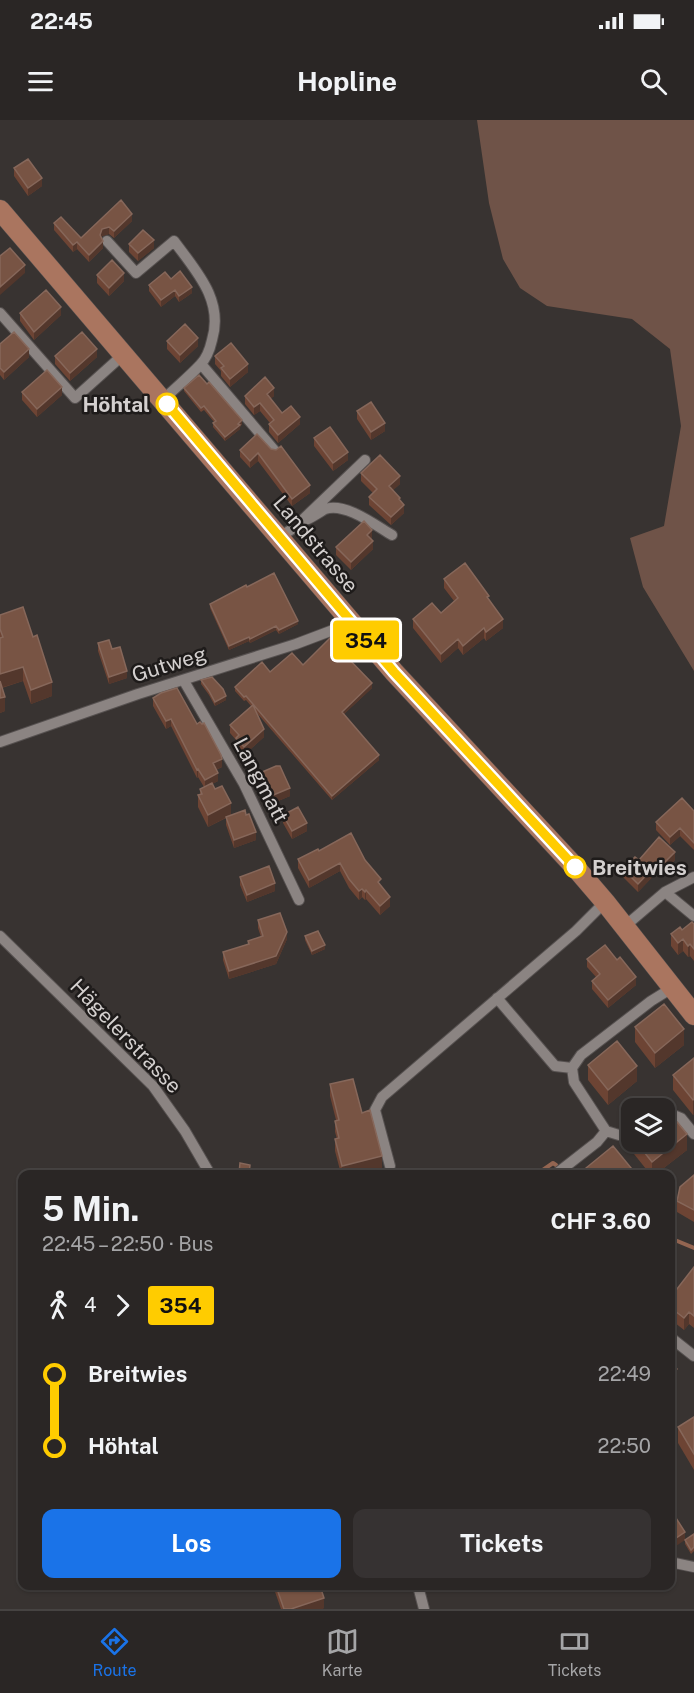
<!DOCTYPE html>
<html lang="de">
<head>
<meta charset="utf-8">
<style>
  :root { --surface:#2a2625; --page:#363232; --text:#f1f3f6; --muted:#a5a5a7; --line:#464342; --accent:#1a73e8 }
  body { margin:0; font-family:"Public Sans",sans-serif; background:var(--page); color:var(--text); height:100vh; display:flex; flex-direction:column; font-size:22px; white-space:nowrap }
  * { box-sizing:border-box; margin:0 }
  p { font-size:20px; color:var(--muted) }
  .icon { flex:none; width:33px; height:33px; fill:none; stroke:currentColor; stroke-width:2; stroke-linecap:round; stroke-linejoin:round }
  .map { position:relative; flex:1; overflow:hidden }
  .details { position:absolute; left:18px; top:1050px; width:657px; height:420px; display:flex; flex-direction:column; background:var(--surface); border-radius:12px; box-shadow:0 2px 4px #0004,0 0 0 2px var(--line) }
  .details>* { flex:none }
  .badge { padding:0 12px; border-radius:4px; font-size:21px; line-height:39px }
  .fabs { position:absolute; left:621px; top:978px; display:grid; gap:12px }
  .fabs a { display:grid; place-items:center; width:54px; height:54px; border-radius:12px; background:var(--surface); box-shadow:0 2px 4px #0004,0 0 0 2px var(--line); font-size:30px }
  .map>.badge { position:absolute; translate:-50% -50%; box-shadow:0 0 0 3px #fff }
  .legs { display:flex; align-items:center; gap:9px; height:66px; padding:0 24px; font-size:20px }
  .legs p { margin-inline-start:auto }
  .overview { display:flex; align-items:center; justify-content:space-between; height:102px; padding:0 24px }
  h1 { font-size:33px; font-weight:700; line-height:45px }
  .action { display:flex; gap:12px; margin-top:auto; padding:12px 24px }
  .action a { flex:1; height:69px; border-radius:12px; background:var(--accent); color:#fff; font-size:24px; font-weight:700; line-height:69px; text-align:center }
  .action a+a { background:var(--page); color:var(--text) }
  ul { padding:0 24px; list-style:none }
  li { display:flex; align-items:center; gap:21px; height:72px; font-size:22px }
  li i { display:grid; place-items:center; width:9px; height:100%; margin:0 8px; background:currentColor }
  li i::after { content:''; width:15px; height:15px; margin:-8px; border:4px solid; border-radius:50%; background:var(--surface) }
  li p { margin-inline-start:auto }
  li:first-child i { background:linear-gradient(#0000 50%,currentColor 0) }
  li:last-child i { background:linear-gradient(currentColor 50%,#0000 0) }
  .status { display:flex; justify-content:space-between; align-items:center; height:42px; padding:0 30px; background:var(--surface); direction:ltr }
  .status svg { height:16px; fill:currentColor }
  header { display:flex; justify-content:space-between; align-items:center; height:78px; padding:0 24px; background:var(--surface); font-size:27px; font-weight:700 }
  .tabs { display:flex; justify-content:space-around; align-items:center; height:84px; border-top:2px solid var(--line); background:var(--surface); font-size:16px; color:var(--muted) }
  .tabs a { display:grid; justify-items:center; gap:3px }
  .tabs .on { color:var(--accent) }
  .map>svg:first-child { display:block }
</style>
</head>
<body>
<div class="status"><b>22:45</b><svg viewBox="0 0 49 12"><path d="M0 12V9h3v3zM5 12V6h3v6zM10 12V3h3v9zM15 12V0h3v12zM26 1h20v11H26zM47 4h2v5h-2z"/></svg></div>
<header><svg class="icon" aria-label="menu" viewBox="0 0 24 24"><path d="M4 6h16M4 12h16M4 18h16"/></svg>Hopline<svg class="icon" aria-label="search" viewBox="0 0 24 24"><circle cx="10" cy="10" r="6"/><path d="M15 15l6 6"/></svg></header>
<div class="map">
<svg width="694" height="1489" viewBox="0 0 694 1489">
  <rect width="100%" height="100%" fill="#383331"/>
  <path fill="#6f5348" d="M477,0h217v551l-51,-84 -13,-49 34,-12 17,-100 -11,-77 -38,-30 -85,-13 -27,-18 -17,-29 -14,-56z"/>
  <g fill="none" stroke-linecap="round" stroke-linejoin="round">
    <path stroke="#936551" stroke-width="4" d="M537,1054l16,-11 3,2
      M670,1118l24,10"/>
    <g stroke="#565150" stroke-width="12">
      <path id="minor" d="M107,121l29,32 38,-32c22,30 50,59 38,99 -2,9 -5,18 -12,25 -11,12 -25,23 -37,35
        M0,193l75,85 49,-44
        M201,244l73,86
        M308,399c6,-3 12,-7 17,-10 20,-7 50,16 67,26
        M279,417l15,-9 71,-68
        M184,561l60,103 55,116
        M0,622l138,-48 158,-50 37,-14 15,-11
        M665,772l29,24
        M624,807l41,-35 29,-15
        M0,816l153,150 32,45 25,43
        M497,878l58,68 17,2
        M664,991l17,7 13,16
        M632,1010l-13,5 -13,-4 -32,-49 -2,-14 9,-13 70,-54 21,-13
        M390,1046l-15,-56 7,-13 194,-166 29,-29
        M556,1054l41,-32 9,-11
        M670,1217l24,19
        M670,1442l24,5
        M418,1466l6,23"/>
    </g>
    <g stroke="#565150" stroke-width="21">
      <path id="major" d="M0,90l394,462 181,195 30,35 89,113"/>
    </g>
    <use href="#minor" stroke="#8b8482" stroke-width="10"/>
    <use href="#major" stroke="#aa755f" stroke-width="20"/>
  </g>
  <path fill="#6d4434" d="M14,48l28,18 -14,10 -14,-20z
    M121,80l11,21 -18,17 -5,-4 -7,2 1,12 -14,14 -12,-13 -4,3 -19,-22v-7l27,15z
    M129,124l25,4 -16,13 -9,-9z
    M97,155l27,6 -15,15 -12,-13z
    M149,165l43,8 -13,9 -4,-6 -14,11 -12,-16z
    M20,193l41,2 -27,25 -14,-19z
    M167,221l31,5 -18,17 -13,-14z
    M0,224l29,13 -25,23 -4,-5z
    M55,236l42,1 -27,24 -15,-17z
    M215,236l33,16 -18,15 -9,-11v-5l-6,-7z
    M184,268l58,36 -2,3v2l-15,12 -12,-14v-4l1,-1 -10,-12 -3,2 -17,-21z
    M22,272l40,3 -25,22 -15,-17z
    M245,276h29l-4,3 12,14 18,11 -22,19 -9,-11v-8l1,-1 -10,-12 -6,4 -9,-11z
    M357,291l28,20 -14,9 -14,-21z
    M257,314l53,59 -18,13 -34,-45 -8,7 -10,-11v-7z
    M314,318l34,22 -15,11 -19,-25z
    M361,353l39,11 -7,6 7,11 4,12 -13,12 -22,-20v-8l4,-4 -12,-12z
    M372,418l-1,1 2,10 -22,21 -15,-15v-8z
    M444,459l45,20 14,29 -17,13 -2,-3 -21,17 -5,-7 -17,15 -28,-35v-9l28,-6 13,-12 -10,-13z
    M247,467l51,37 -19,10 -3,-4 -26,13 -1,-2 -20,9 -19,-42v-4z
    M0,495l52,81 -21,8 -8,-23 -21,7 3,23 -5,2z
    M98,523l14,6 15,29 -18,6 -11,-33z
    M347,537l25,31 -28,26 35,46 -47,40 -76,-88 8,25 -20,18 -8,-9v-6l-6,-7v-8l21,-19 -5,-6 -2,1 -9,-10v-4l35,-15 78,-15z
    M201,560l25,20 -11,6 -6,-11 -8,-11z
    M153,578l69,69 -6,3 2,11 -6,3 19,31 25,25 -22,8 -8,-23v-7l-18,9 -10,-20v-12h2v-6l4,-2 -6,-10 -1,1 -26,-52 -5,3 -13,-23z
    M260,653l30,23 -19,8 -11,-23z
    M694,691v39l-14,-14 -10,9 -14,-15v-8z
    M283,695l24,16 -15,8 -9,-16z
    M319,731l46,9 16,27 9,19 -10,9 -14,-16 -1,1 -3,-3 -3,3 -10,-12 -9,-17 -31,17 -11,-20v-9z
    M639,740h36l-14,14 -3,-3 -20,21 -15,-15v-8z
    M240,757l35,14 -28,11 -7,-17z
    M258,800l29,19 -11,25 -47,15 -6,-19v-8l25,-8v-3l13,-4 -3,-9z
    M694,804v37l-4,-5 -2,1 -5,-6 -5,4 -7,-9v-12l11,-4z
    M305,816l20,13 -13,6 -7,-15z
    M587,839l49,26 -28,23 -16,-19v-8l4,-4 -9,-10z
    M635,907l49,18 -29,23 -20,-26z
    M694,938v56l-1,1 -20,-25v-15z
    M588,945l49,16 -29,24 -20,-25z
    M330,964l32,29 20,55 -26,6h-15l-6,-23v-12h2l-2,-7v-11l1,-1 -6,-24z
    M634,1022h30l23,8 -31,24h-6l-16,-20z
    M586,1048l50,6h-50z
    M694,1055v47l-17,-10v-11z
    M694,1147v61l-5,-4 -5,6 -14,-11v-21z
    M694,1297v53l-16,-27v-16z
    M694,1414v17l-3,3 -6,-10v-4z
    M273,1466h47l4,22 -43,1z"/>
  <path fill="#53372c" d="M42,58v8l-14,10v-8z
    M132,94v7l-18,17v-7z
    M109,107v7l-7,2 -2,6v-7l2,-6z
    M154,120v8l-16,13v-8z
    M103,121v7l-14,14v-7z
    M77,122v7l-4,3v-7z
    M25,145v8l-25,22v-8z
    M124,153v8l-15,15v-8z
    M192,167v6l-13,9v-6z
    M175,170v6l-14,11v-7z
    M61,187v8l-27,25v-8z
    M198,218v8l-18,17v-8z
    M29,229v8l-25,23v-8z
    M97,229v8l-27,24v-8z
    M248,244v8l-18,15v-8z
    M62,267v8l-25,22v-8z
    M274,268v8l-7,6v-8z
    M260,283v8l-6,4v-8z
    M300,297v7l-22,19v-8z
    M242,300v4l-2,3v2l-15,12v-4z
    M385,303v8l-14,9v-8z
    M348,332v8l-15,11v-8z
    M258,333v8l-8,7v-7z
    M400,356v8l-11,10v-8z
    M310,365v8l-18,13v-7z
    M404,385v8l-13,12v-8z
    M372,410v8l-5,5v-8z
    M373,421v8l-22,21v-8z
    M503,499v9l-17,13v-9z
    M298,501v3l-19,10v-4z
    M276,506v4l-26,13v-4z
    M484,508v10l-21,17v-9z
    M249,517v4l-20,9v-4z
    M458,519v9l-17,15v-9z
    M23,547v14l-23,7v-14z
    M127,551v7l-18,6v-7z
    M52,562v14l-21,8v-14z
    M372,563v5l-30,28v-4z
    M226,576v4l-11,6v-4z
    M5,577v14l-5,2v-15z
    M171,599v7l-5,3v-8z
    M264,609v8l-20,18v-8z
    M379,635v5l-47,40v-4z
    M222,639v8l-9,4v-8z
    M198,649v8l-1,1v-8z
    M218,653v8l-13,7v-8z
    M290,668v8l-19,8v-8z
    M231,683v12l-23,12v-12z
    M307,703v8l-15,8v-8z
    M680,708v8l-10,9v-8z
    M256,712v8l-22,8v-8z
    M675,732v8l-14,14v-8z
    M340,743v8l-31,17v-8z
    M658,743v8l-20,21v-8z
    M275,763v8l-28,11v-7z
    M362,769v8l-3,3v-9z
    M366,770v9l-1,1v-8z
    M390,777v9l-10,9v-9z
    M287,812v7l-11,25 -47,15v-8z
    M683,819v12l-5,4v-12z
    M690,824v12l-2,1v-11z
    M325,825v4l-13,6v-4z
    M636,857v8l-28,23v-8z
    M684,909v16l-29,23v-15z
    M637,946v15l-29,24v-15z
    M694,979v15l-1,1v-15z
    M687,1014v16l-31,24h-4v-12z
    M382,1036v12l-26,6h-14v-8z
    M689,1192v12l-5,6v-12z
    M677,1249v15l-7,6v-15z
    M685,1412v8l-15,10v-8z
    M324,1478v10l-1,1h-32z"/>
  <path fill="#785444" stroke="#86675a" stroke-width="1.5" d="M28,39l14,19 -14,10 -14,-20z
    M121,80l11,14 -18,17 -5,-4 -7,2 -2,6 3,6 -14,14 -12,-13 -4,3 -19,-22 7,-6 20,21z
    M143,110l11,10 -16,13 -9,-9z
    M10,128l15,17 -25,22v-31z
    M112,140l12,13 -15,15 -12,-13z
    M180,151l12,16 -13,9 -4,-6 -14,10 -12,-15 16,-13 6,7z
    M46,170l15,17 -27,25 -14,-19z
    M185,204l13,14 -18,17 -13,-14z
    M14,212l15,17 -25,23 -4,-4v-24z
    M82,212l15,17 -27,24 -15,-17z
    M231,223l17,21 -18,15 -9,-11 3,-2 -9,-10z
    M47,250l15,17 -25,22 -15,-17z
    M199,255l8,9 2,-2 33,38 -4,4 2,1 -15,12 -12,-14 3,-2 -12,-15 -3,2 -17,-20z
    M265,257l9,11 -7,6 15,19 9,-7 9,11 -22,18 -9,-11 5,-4 -14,-17 -6,4 -9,-11z
    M371,282l14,21 -14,9 -14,-21z
    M330,307l18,25 -15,11 -19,-25z
    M257,314l14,15 5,1 5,-4 29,39 -18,14 -34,-46 -8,8 -10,-11z
    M380,335l20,21 -11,10 11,12 -1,1 5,6 -13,12 -22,-20 8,-8 -16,-16z
    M364,401l8,9 -5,5 6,6 -22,21 -15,-15z
    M465,443l24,33 -2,1 16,22 -17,13 -2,-4 -21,18 -5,-7 -17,15 -28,-35 19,-16 9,10 17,-15 -14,-19z
    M274,453l24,48 -19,9 -3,-4 -26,13 -1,-2 -20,9 -19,-42 36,-19 1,2z
    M23,487l10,30 4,-2 15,47 -21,8 -8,-23 -23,7v-36l3,-1 -3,-8v-14z
    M332,516l16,16 -3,3 27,28 -30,29 37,43 -47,41 -86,-100 -2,1 -9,-10 27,-25 8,10 22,-19 11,12z
    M109,520l3,9 8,-2 7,24 -18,6 -11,-34z
    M212,557l11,12 3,7 -11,6 -6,-11 -8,-11z
    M0,561l5,16 -5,1z
    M177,568l20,36 3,-2 2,2 2,-1 17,32 1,4 -9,4 5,10 -13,7 -7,-11 -1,1 -26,-51 -5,2 -13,-23 8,-5z
    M253,585l11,24 -20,18 -8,-9 3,-3 -9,-10z
    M276,646h4l10,22 -19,8 -11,-23z
    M212,663l3,6 7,-3 9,17 -23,12 -10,-20 4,-1 -2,-5z
    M682,678l12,13v32l-14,-15 -10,9 -14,-15z
    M298,687l9,16 -15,8 -9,-16z
    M245,690l1,5 3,-1 7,18 -22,8 -8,-23z
    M351,713l14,27 16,19 -3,3 12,15 -10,9 -14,-16 -1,2 -3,-3 -3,2 -10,-12 -9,-16 -31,17 -11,-21 20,-10 1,2z
    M659,717l16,15 -14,14 -3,-3 -20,21 -15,-15 12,-12 4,3z
    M269,746l6,17 -28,12 -7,-18z
    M280,793l7,19 -11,24 -47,15 -6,-19 26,-8 -1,-3 15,-5 -5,-16z
    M692,802l2,2v25l-4,-5 -2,2 -5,-7 -5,4 -7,-9 9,-7 2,3z
    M318,811l7,14 -13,6 -7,-15z
    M605,825l12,15 3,-3 16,20 -28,23 -16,-19 8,-7 -13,-15z
    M664,884l20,25 -29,24 -20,-26z
    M617,921l20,25 -29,24 -20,-25z
    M694,938v41l-1,1 -20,-25z
    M353,959l9,34 8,-3 12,46 -40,10 -7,-27 4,-1 -4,-17 4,-1 -9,-36z
    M668,991l19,23 -35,28 -16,-20h28v-28z
    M613,1026l23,28h-45l-5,-6z
    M240,1043l10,2 -1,9h-10z
    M694,1055v35l-17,-9 3,-14z
    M694,1147v49l-5,-4 -5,6 -14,-11v-9z
    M670,1242l7,7 -7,6z
    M694,1297v37l-16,-27z
    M674,1395l11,17 -15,10v-25z
    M694,1414v13l-3,3 -6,-10z
    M276,1466h44l4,12 -33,11h-7z"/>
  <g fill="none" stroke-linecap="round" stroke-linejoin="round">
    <g stroke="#fff" stroke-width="14">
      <path id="line-1" d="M167,284l227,268 181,195"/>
    </g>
    <use href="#line-1" stroke="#fc0" stroke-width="9"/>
  </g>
  <g fill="#fff" stroke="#fc0" stroke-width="3">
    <circle cx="167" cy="284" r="10"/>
    <circle cx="575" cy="747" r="10"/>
  </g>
  <g text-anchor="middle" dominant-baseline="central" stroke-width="5" stroke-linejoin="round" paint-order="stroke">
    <g font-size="21" font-weight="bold" fill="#d4d0cf" stroke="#1e1b1a" text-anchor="end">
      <text x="150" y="284">Höhtal</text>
      <text x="592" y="747" text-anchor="start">Breitwies</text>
    </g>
    <g font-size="21" fill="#d4d0cf" stroke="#1e1b1a">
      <text transform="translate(316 424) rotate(50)">Landstrasse</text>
      <text transform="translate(169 544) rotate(-17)">Gutweg</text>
      <text transform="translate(261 660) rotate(62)">Langmatt</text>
      <text transform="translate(126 916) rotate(46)">Hägelerstrasse</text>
    </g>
  </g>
</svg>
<div class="fabs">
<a><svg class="icon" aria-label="layers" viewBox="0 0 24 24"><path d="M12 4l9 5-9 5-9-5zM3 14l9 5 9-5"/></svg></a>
</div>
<b class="badge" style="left:366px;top:520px;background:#fc0;color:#111">354</b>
<section class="details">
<div class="overview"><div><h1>5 Min.</h1><p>22:45 – 22:50 · Bus</p></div><b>CHF 3.60</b></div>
<div class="legs"><svg class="icon" aria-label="walk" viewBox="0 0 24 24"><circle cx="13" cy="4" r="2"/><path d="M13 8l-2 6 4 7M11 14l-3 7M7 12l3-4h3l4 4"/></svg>4<svg class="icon" aria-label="forward" viewBox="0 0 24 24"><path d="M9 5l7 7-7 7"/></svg><b class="badge" style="background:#fc0;color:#111">354</b></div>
<ul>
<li><i style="color:#fc0"></i><b>Breitwies</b><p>22:49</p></li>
<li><i style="color:#fc0"></i><b>Höhtal</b><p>22:50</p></li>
</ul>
<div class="action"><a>Los</a><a>Tickets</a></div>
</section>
</div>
<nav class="tabs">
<a class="on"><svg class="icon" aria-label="directions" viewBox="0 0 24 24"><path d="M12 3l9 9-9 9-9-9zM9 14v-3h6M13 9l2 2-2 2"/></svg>Route</a>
<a><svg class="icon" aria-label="map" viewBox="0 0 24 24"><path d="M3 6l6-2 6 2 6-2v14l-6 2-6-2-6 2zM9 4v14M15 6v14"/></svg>Karte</a>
<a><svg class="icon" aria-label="tickets" viewBox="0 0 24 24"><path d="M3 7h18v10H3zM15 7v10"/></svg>Tickets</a>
</nav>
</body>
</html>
